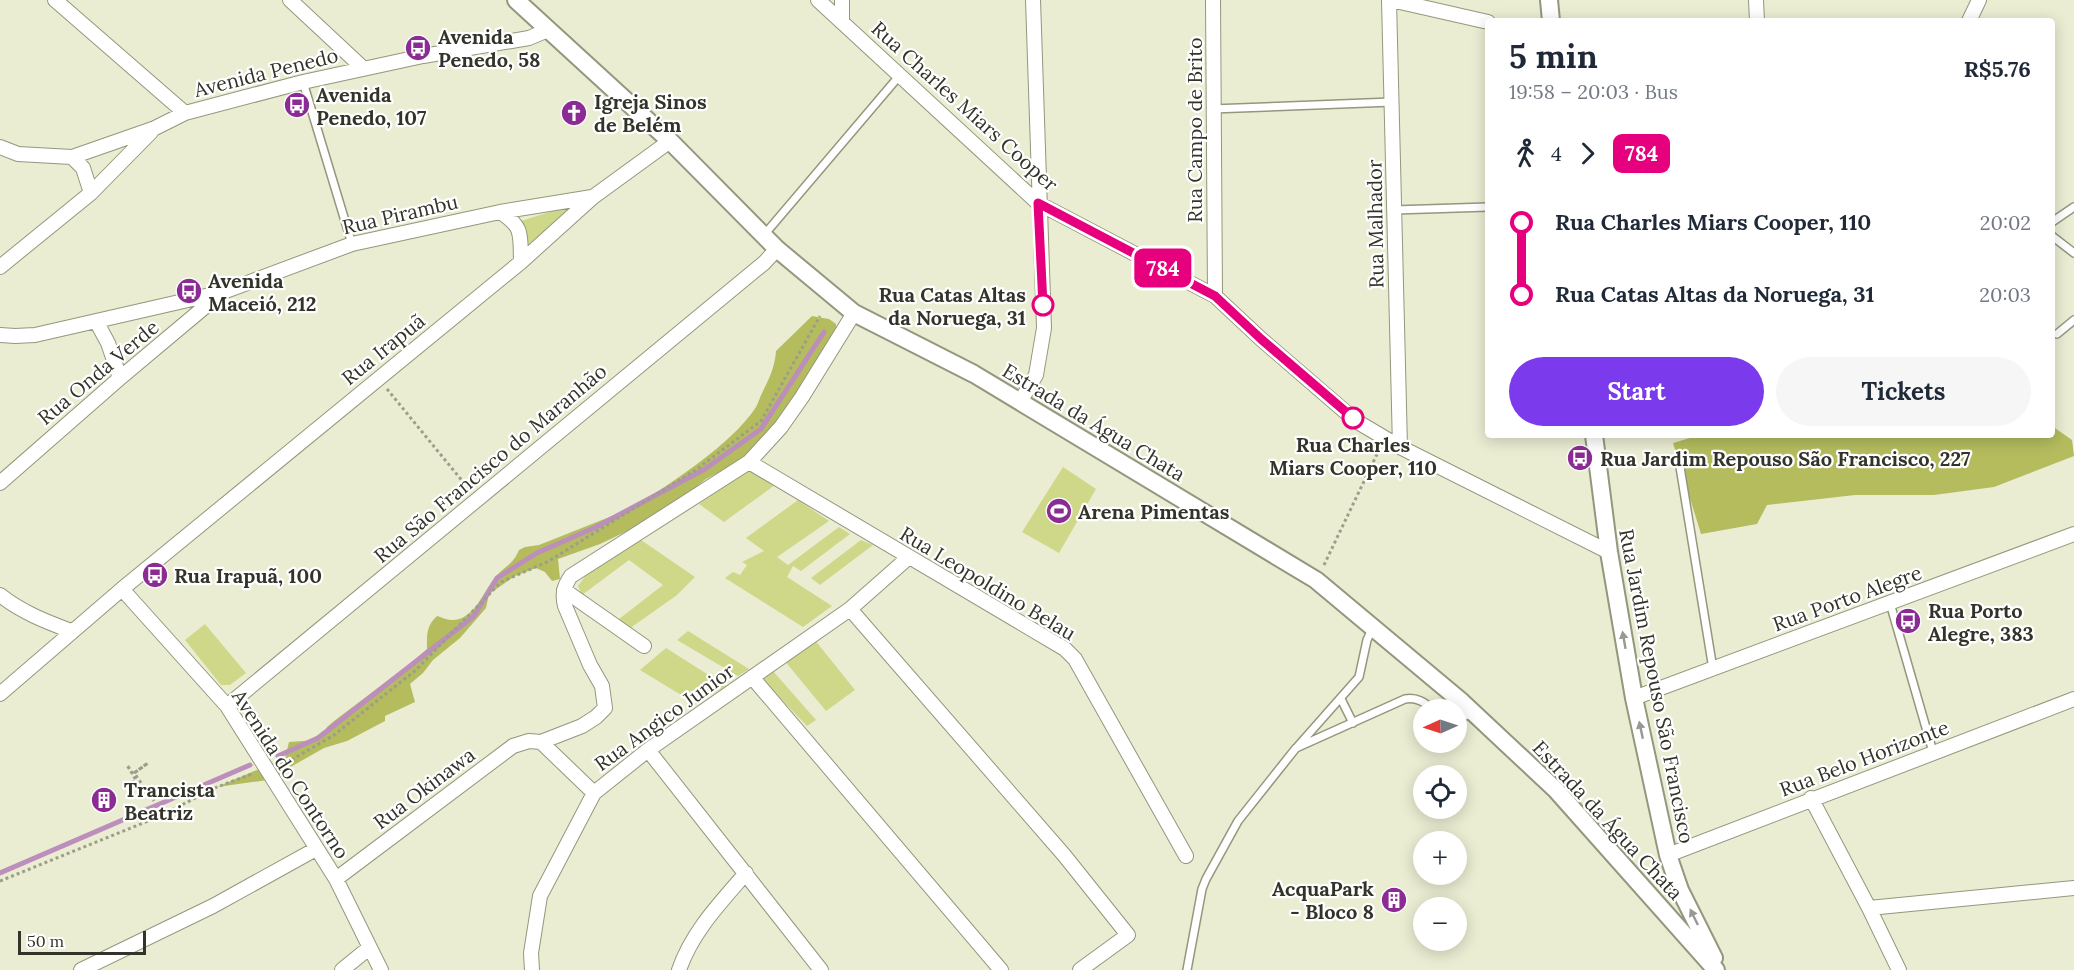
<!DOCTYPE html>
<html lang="en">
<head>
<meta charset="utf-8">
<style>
  :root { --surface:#fff; --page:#f6f6f7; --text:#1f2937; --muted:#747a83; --accent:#7c3aed }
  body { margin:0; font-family:Lora,serif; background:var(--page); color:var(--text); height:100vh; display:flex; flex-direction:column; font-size:22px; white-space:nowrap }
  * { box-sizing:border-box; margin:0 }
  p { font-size:20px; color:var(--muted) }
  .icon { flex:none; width:33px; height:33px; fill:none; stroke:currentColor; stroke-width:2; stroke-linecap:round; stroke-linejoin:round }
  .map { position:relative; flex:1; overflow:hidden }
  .drawer { position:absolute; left:1485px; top:18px; width:570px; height:420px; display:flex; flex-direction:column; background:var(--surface); border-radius:6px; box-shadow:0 3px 15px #0003 }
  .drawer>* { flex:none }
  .badge { padding:0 12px; border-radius:9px; font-size:21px; line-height:39px }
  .needle { width:39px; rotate:267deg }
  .controls { position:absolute; left:1413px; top:699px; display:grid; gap:12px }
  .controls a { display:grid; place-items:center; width:54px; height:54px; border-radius:50%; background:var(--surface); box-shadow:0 3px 15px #0003; font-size:30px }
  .scale { position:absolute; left:18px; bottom:15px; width:128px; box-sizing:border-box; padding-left:6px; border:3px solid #323329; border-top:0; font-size:16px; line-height:21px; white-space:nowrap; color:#323329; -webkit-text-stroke:4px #fff; paint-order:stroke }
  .map>.badge { position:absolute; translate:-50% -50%; box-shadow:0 0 0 3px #fff }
  .legs { display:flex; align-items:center; gap:9px; height:66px; padding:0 24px; font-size:20px }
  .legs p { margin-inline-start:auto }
  .headline { display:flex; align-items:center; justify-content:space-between; height:102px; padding:0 24px }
  h1 { font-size:33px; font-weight:700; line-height:45px }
  .button { display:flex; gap:12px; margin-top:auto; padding:12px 24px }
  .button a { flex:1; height:69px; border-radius:36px; background:var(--accent); color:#fff; font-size:24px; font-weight:700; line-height:69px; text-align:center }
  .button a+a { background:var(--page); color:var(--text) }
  ul { padding:0 24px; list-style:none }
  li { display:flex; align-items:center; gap:21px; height:72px; font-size:22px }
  li i { display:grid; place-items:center; width:9px; height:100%; margin:0 8px; background:currentColor }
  li i::after { content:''; width:15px; height:15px; margin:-8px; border:4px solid; border-radius:50%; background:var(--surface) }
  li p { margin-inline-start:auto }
  li:first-child i { background:linear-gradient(#0000 50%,currentColor 0) }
  li:last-child i { background:linear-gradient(currentColor 50%,#0000 0) }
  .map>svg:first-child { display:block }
</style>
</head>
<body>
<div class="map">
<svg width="2074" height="970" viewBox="0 0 2074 970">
  <rect width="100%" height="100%" fill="#eaedd2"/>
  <path fill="#cfd789" d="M565,207l8,1 1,3 -45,33 -14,-21z
    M1063,467l33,22 -37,64 -37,-21z
    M751,468l24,17 -51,37 -25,-18z
    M798,500l31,21 -52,36 11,8 51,-38 11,7 -49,37 -8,-5 -6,11 45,29 -29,21 -78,-49 8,-6 7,3 7,-10 -5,-3 22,-11 -18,-13z
    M641,540l54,37 -18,18 -48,34 -10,-10 44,-34 -34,-25 -47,35 -4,-9 12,-16z
    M861,540l12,5 -53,40 -9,-7z
    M205,624l41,49 -16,12h-9l-36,-45z
    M688,631l61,38 -11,7 -61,-36z
    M814,639l41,51 -29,21 -42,-51z
    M666,648l60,38 -30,18 -56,-34z
    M773,671l43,49 -9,6 -44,-46z"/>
  <path fill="#b4bc5e" d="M812,316l17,3 7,5v11l-14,24 -58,81 -33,26 -25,13 -29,23 -35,22 -42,20 -42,15 2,20 -8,2 -7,-9 -9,-4 -21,8 -26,18 -3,14 -26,30 -27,22 -10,13 -13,11 5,18 -30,14v5l-38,20 -23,7 -44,25 -1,4 -4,2 -58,8 68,-29 4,-16 28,-2 7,-4 3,-9 7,-6 77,-58 16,-14c0,-14 -1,-23 10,-33 4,1 10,4 14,4 24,1 33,-31 46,-45 10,-10 16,-11 22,-25l6,-3 14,-2 73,-29 11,-2c40,-26 107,-67 133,-107 3,-5 4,-11 7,-16 7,-14 12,-25 13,-40z
    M2052,426l20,14 2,16 -80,31 -60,8h-79l-88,10 -10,19 -56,10 -28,-91 27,-8h352z"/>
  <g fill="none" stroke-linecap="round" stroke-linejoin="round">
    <path stroke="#bc8ebc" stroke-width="5" d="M278,756l40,-18 156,-122 23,-38 40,-25 59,-26 109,-58 56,-40 63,-97
      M0,873l250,-108"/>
    <g stroke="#94977d" stroke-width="10">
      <path id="service" d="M303,82l49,162
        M1212,109l180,-7
        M1394,210l94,-3
        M2052,222l22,-15
        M764,235l136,-160
        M2052,236l22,17
        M2057,334l17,-14
        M1680,467l33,202
        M1890,603l43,149
        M1341,699l12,24
        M1456,719l18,-6
        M1298,746l61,-69 8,-37 6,-13
        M1187,970l15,-81 4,-10 32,-58 58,-73 109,-49c12,-2 19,3 29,11"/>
    </g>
    <g stroke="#94977d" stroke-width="16">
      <path id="minor" d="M55,0l130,113
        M290,0l73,68
        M818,0l220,203 177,93 46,43 95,82 44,26 209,105
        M842,0v22
        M1213,0l2,296
        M1389,0l11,447
        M1391,0l97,22
        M1756,0l1,21
        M1969,21l10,-21
        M0,147l18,7 54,3 83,-29 30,-15 118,-31 120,-26 106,-18 19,-8
        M72,157l11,11 8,25
        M500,212c24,15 20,23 21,50
        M0,267l91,-74 60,-61
        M96,321l12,22 12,35
        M0,335l15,1 20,-1 188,-43 129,-48 148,-32 92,-15
        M1020,402l16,-27 8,-47 -11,-328
        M749,462l316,187 10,10 111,197
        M0,483l120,-105 99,-83
        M122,589l105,117 109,173 45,91
        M564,590l80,56
        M0,595c21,17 47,27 71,36
        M850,609l214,246 64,80 -48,35
        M752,677l249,293
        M0,694l122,-105 399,-327 72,-65 77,-56
        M1634,698l440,-164
        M227,706l537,-443 13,-14
        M541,742l53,51
        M648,750l173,220
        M1811,798l58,110 30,62
        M1668,855l406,-156
        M336,879l177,-133 16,-5 12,1 41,-16 14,-9 9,-9 -3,-22 -12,-21 -25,-59c-3,-12 -1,-20 6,-30l178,-114 32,-35 21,-30 52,-84
        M1869,908l205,-20
        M81,970l132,-64 103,-57
        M342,970l27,-22
        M532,970l-1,-17 9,-57 54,-103 54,-43 202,-141 59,-52
        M679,970c13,-38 41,-67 67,-97"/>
    </g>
    <g stroke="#94977d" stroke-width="20">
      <path id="tertiary" d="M516,0l154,141 107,108 77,64 120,61 342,206 146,122 94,88 160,180
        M1549,0l2,21
        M1594,435l15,117 25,146 34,157 12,35 34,68"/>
    </g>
    <path stroke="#9c9e8a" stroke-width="3" stroke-dasharray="3 3" stroke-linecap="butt" d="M387,389l81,99
      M1324,565l54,-113
      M280,763l13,-4 41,-24 82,-65 85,-88 48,-21 148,-92 64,-48 59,-105
      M127,786l9,-6 -9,-15 6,9 15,-11 -14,10 20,28
      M0,881l158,-64 59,-30 35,-13"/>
    <use href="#service" stroke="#fff" stroke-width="7"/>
    <use href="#minor" stroke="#fff" stroke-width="14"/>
    <use href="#tertiary" stroke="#fff" stroke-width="16"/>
  </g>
  <defs><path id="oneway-solid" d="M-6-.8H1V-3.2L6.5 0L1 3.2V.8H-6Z" transform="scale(1.5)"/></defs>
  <g fill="#989994">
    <use href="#oneway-solid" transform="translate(1624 640) rotate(-100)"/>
    <use href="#oneway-solid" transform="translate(1641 730) rotate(-102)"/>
    <use href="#oneway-solid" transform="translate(1694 917) rotate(-116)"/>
  </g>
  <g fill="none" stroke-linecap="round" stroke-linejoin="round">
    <g stroke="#fff" stroke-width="14">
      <path id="line-1" d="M1043,305l-5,-102 177,93 46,43 92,79"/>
    </g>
    <use href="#line-1" stroke="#e6007e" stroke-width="9"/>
  </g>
  <defs>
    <g id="bus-disc" transform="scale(1.35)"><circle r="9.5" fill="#8b2b94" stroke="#fff"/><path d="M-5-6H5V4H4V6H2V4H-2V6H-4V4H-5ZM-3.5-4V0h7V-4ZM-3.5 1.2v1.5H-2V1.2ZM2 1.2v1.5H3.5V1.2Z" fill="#fff"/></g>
    <g id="church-disc" transform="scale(1.35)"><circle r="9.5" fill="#8b2b94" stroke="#fff"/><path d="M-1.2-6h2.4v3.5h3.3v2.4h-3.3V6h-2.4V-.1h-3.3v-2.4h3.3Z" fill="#fff"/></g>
    <g id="stadium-disc" transform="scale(1.35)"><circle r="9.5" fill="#8b2b94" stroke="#fff"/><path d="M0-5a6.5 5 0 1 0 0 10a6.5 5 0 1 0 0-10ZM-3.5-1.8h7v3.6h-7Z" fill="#fff"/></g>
    <g id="building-disc" transform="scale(1.35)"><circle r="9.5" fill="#8b2b94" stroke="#fff"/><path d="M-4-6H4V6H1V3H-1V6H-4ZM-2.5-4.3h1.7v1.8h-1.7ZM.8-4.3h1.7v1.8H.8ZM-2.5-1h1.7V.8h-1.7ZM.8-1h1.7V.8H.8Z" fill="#fff"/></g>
  </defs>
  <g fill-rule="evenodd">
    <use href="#bus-disc" x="418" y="48"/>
    <use href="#bus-disc" x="297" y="105"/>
    <use href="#church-disc" x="574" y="113"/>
    <use href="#bus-disc" x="189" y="291"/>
    <use href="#bus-disc" x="1580" y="458"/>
    <use href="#stadium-disc" x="1059" y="511"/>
    <use href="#bus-disc" x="155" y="575"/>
    <use href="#bus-disc" x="1908" y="621"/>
    <use href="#building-disc" x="104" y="800"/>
    <use href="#building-disc" x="1394" y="900"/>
  </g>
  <g fill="#fff" stroke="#e6007e" stroke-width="3">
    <circle cx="1043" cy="305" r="10"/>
    <circle cx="1353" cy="418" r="10"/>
  </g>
  <g text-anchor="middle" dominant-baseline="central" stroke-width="4.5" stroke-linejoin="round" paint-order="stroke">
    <g font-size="20" font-weight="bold" fill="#323329" stroke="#fff" text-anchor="start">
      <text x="438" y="36">Avenida<tspan x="438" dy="23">Penedo, 58</tspan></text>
      <text x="316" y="94">Avenida<tspan x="316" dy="23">Penedo, 107</tspan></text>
      <text x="594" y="101">Igreja Sinos<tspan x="594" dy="23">de Belém</tspan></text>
      <text x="208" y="280">Avenida<tspan x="208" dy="23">Maceió, 212</tspan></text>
      <text x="1600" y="458">Rua Jardim Repouso São Francisco, 227</text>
      <text x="1078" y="511">Arena Pimentas</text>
      <text x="174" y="575">Rua Irapuã, 100</text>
      <text x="1928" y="610">Rua Porto<tspan x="1928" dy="23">Alegre, 383</tspan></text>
      <text x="124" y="789">Trancista<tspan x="124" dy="23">Beatriz</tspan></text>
      <text x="1374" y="888" text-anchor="end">AcquaPark<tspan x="1374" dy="23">- Bloco 8</tspan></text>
    </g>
    <g font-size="20" fill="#323329" stroke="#fff">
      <text transform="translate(266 72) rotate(-14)">Avenida Penedo</text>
      <text transform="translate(965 106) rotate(42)">Rua Charles Miars Cooper</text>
      <text transform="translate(1194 130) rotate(-90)">Rua Campo de Brito</text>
      <text transform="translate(400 214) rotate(-13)">Rua Pirambu</text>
      <text transform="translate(1375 224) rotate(-91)">Rua Malhador</text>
      <text transform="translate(383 349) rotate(-39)">Rua Irapuã</text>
      <text transform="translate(98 372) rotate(-40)">Rua Onda Verde</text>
      <text transform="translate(1094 422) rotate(31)">Estrada da Água Chata</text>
      <text transform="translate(490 463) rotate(-40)">Rua São Francisco do Maranhão</text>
      <text transform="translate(988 583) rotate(31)">Rua Leopoldino Belau</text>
      <text transform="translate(1847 598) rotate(-20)">Rua Porto Alegre</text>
      <text transform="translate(1657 686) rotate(79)">Rua Jardim Repouso São Francisco</text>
      <text transform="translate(664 717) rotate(-36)">Rua Angico Junior</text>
      <text transform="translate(1864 758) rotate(-21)">Rua Belo Horizonte</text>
      <text transform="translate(291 774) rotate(57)">Avenida do Contorno</text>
      <text transform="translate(424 788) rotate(-37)">Rua Okinawa</text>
      <text transform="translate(1608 820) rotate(47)">Estrada da Água Chata</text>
    </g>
    <g font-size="20" font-weight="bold" fill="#323329" stroke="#fff" text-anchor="end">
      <text x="1026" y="294">Rua Catas Altas<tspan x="1026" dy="23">da Noruega, 31</tspan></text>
      <text x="1353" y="444" text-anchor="middle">Rua Charles<tspan x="1353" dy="23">Miars Cooper, 110</tspan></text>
    </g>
  </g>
</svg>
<div class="controls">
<a><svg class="needle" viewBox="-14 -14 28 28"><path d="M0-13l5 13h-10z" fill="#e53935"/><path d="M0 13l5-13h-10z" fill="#747a83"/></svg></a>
<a><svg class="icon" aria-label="locate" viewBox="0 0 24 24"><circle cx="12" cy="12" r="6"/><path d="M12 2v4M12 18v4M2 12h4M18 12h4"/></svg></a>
<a>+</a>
<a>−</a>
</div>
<div class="scale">50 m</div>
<b class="badge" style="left:1163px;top:268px;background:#e6007e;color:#fff">784</b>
<section class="drawer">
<div class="headline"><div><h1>5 min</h1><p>19:58 – 20:03 · Bus</p></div><b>R$5.76</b></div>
<div class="legs"><svg class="icon" aria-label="walk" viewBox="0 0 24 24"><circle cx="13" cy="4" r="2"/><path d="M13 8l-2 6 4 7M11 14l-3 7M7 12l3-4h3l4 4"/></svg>4<svg class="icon" aria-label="forward" viewBox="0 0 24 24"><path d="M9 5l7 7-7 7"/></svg><b class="badge" style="background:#e6007e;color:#fff">784</b></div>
<ul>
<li><i style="color:#e6007e"></i><b>Rua Charles Miars Cooper, 110</b><p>20:02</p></li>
<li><i style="color:#e6007e"></i><b>Rua Catas Altas da Noruega, 31</b><p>20:03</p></li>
</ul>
<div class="button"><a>Start</a><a>Tickets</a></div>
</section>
</div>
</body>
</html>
